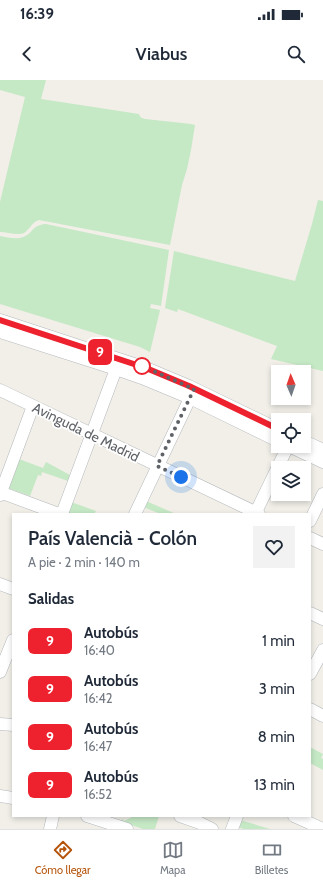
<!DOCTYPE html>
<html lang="es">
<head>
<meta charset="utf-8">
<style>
  :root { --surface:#fff; --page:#f2f2f3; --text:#1f2937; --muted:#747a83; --line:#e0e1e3; --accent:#b45309 }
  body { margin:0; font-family:Cabin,sans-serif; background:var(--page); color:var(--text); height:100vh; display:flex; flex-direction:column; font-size:15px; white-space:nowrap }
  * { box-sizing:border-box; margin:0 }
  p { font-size:13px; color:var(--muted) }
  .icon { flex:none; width:22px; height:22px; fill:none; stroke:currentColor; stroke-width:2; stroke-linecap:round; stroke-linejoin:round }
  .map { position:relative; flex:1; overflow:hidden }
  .sheet { position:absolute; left:12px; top:433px; width:299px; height:304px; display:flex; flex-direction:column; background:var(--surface); border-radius:0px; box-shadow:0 2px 6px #0003 }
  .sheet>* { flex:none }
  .badge { padding:0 8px; border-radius:6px; font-size:14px; line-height:26px }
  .needle { width:26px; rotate:358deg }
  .tools { position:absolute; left:271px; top:285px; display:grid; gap:8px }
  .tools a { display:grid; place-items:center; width:40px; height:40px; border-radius:0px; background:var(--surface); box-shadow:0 2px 6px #0003; font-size:20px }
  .you { position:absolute; width:20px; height:20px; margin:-10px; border:3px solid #fff; border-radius:50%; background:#1a73e8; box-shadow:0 0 0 6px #1a73e833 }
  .map>.badge { position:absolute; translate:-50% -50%; box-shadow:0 0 0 2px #fff }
  h2 { padding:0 16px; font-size:15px; line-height:36px }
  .round { display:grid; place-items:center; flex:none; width:42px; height:42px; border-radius:0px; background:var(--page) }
  .overview { display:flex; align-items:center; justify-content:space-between; height:68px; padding:0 16px }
  h1 { font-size:19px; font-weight:600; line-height:30px }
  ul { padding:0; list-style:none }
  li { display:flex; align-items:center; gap:12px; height:48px; padding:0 16px }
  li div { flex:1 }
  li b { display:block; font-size:15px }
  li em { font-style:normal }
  li .badge { min-width:44px; font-weight:700; text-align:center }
  .status { display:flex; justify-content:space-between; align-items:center; height:28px; padding:0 20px; background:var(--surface); direction:ltr }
  .status svg { height:11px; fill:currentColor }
  header { display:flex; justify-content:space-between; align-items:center; height:52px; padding:0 16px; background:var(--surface); font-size:18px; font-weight:600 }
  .tabs { display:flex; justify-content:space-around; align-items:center; height:56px; border-top:1px solid var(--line); background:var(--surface); font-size:11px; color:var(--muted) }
  .tabs a { display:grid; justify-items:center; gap:2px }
  .tabs .active { color:var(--accent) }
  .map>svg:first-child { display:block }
</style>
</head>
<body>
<div class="status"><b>16:39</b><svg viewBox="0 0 49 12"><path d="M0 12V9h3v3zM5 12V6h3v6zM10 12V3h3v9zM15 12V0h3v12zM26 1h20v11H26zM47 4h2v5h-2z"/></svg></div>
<header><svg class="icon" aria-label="back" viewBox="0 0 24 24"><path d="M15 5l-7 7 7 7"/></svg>Viabus<svg class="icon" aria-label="search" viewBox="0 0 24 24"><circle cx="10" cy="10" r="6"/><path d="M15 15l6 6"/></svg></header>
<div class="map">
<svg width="323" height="749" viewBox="0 0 323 749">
  <rect width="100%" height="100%" fill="#f1efe8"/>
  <path fill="#c5e8c5" d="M0,0h46l-5,19 98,15c1,4 3,4 6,5l46,5 4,1 -4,25 -4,19 -5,16 -12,60 -131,-25c-7,2 -9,9 -15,13 -7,3 -17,-1 -24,-1v-30l25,-105 -25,-7z
    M318,120l5,1v170l-52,-12 6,-13 -99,-37 -1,3 -12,-4 9,-57 121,30 17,-57z
    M46,144l123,26 -8,56 -10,-2 -1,4 10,2 -10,42 -10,-5 -140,-43v-68c7,1 17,4 23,1 11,-4 8,-12 23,-13z
    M19,379l24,9 3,-6 24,13 -2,6 -26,-9 -1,4 -3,-1 -8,21 -22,-8z
    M146,421l30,13h-15l-18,-7z
    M71,422l25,9 -2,3h-28z
    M310,667l13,7 -2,4 2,1v11l-13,-7z
    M134,736h25l-4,13h-12l-23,-8 3,-2 1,2z
    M240,740l30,9h-26l-7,-2z"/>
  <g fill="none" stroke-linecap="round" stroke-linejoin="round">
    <g stroke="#b5b8bc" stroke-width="13">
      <path id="minor" d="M0,240l146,48 43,18 89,43
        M0,252l116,37 26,9 48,20 88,43
        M0,310l259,124
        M304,361l19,9
        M289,366l34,16
        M0,412l59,22
        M0,415l33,-89
        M62,434l54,-145 5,-6
        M135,434l58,-122
        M255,434l33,-68
        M310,441l13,-27
        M310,458l13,6
        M0,504l13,5
        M310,533l13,6
        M0,592l13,-32
        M310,594l13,-24
        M310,629l13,7
        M0,644l13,1
        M0,716l13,2
        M87,736l40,13
        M180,736l20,7 12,6
        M294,736l29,13
        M50,749l3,-13
        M232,749l5,-13"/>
    </g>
    <use href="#minor" stroke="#fff" stroke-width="12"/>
  </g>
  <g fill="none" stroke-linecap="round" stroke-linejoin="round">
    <g stroke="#fff" stroke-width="9">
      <path id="line" d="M0,240l146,48 43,18 89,43"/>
    </g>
    <use href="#line" stroke="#ed222e" stroke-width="6"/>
    <path stroke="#5f6368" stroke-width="4" stroke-dasharray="0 7.2" d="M142,286l52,23 -37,77 24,11"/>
  </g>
  <circle fill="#fff" stroke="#ed222e" stroke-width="2" cx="142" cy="286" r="8"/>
  <g text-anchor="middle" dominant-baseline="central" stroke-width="3.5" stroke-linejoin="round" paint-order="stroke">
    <g font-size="14" fill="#5f6368" stroke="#fff">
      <text transform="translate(86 352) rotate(26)">Avinguda de Madrid</text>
    </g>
  </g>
</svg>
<div class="tools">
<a><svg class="needle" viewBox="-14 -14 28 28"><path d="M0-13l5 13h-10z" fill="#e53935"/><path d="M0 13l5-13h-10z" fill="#747a83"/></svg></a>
<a><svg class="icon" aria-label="locate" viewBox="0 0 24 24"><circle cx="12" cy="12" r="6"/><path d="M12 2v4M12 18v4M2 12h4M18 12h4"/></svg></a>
<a><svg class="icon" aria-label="layers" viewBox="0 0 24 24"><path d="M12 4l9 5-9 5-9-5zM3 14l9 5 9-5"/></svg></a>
</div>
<div class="you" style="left:181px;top:397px"></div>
<b class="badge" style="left:100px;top:272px;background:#ed222e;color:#fff">9</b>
<section class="sheet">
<div class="overview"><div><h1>País Valencià - Colón</h1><p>A pie · 2 min · 140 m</p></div><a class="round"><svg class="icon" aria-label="heart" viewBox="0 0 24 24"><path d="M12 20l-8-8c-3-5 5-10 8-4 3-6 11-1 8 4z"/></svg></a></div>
<h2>Salidas</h2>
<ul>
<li><span class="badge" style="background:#ed222e;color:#fff">9</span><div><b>Autobús</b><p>16:40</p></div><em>1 min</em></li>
<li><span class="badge" style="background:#ed222e;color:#fff">9</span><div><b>Autobús</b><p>16:42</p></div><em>3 min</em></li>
<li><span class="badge" style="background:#ed222e;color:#fff">9</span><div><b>Autobús</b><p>16:47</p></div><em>8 min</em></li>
<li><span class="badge" style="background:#ed222e;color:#fff">9</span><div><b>Autobús</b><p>16:52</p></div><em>13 min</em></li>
</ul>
</section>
</div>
<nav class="tabs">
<a class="active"><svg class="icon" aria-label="directions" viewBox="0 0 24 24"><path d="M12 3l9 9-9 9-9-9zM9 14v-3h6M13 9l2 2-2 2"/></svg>Cómo llegar</a>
<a><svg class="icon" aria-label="map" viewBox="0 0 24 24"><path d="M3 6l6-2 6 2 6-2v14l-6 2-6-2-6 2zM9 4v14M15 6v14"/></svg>Mapa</a>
<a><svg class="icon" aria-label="tickets" viewBox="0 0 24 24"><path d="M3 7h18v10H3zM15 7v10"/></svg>Billetes</a>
</nav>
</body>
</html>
